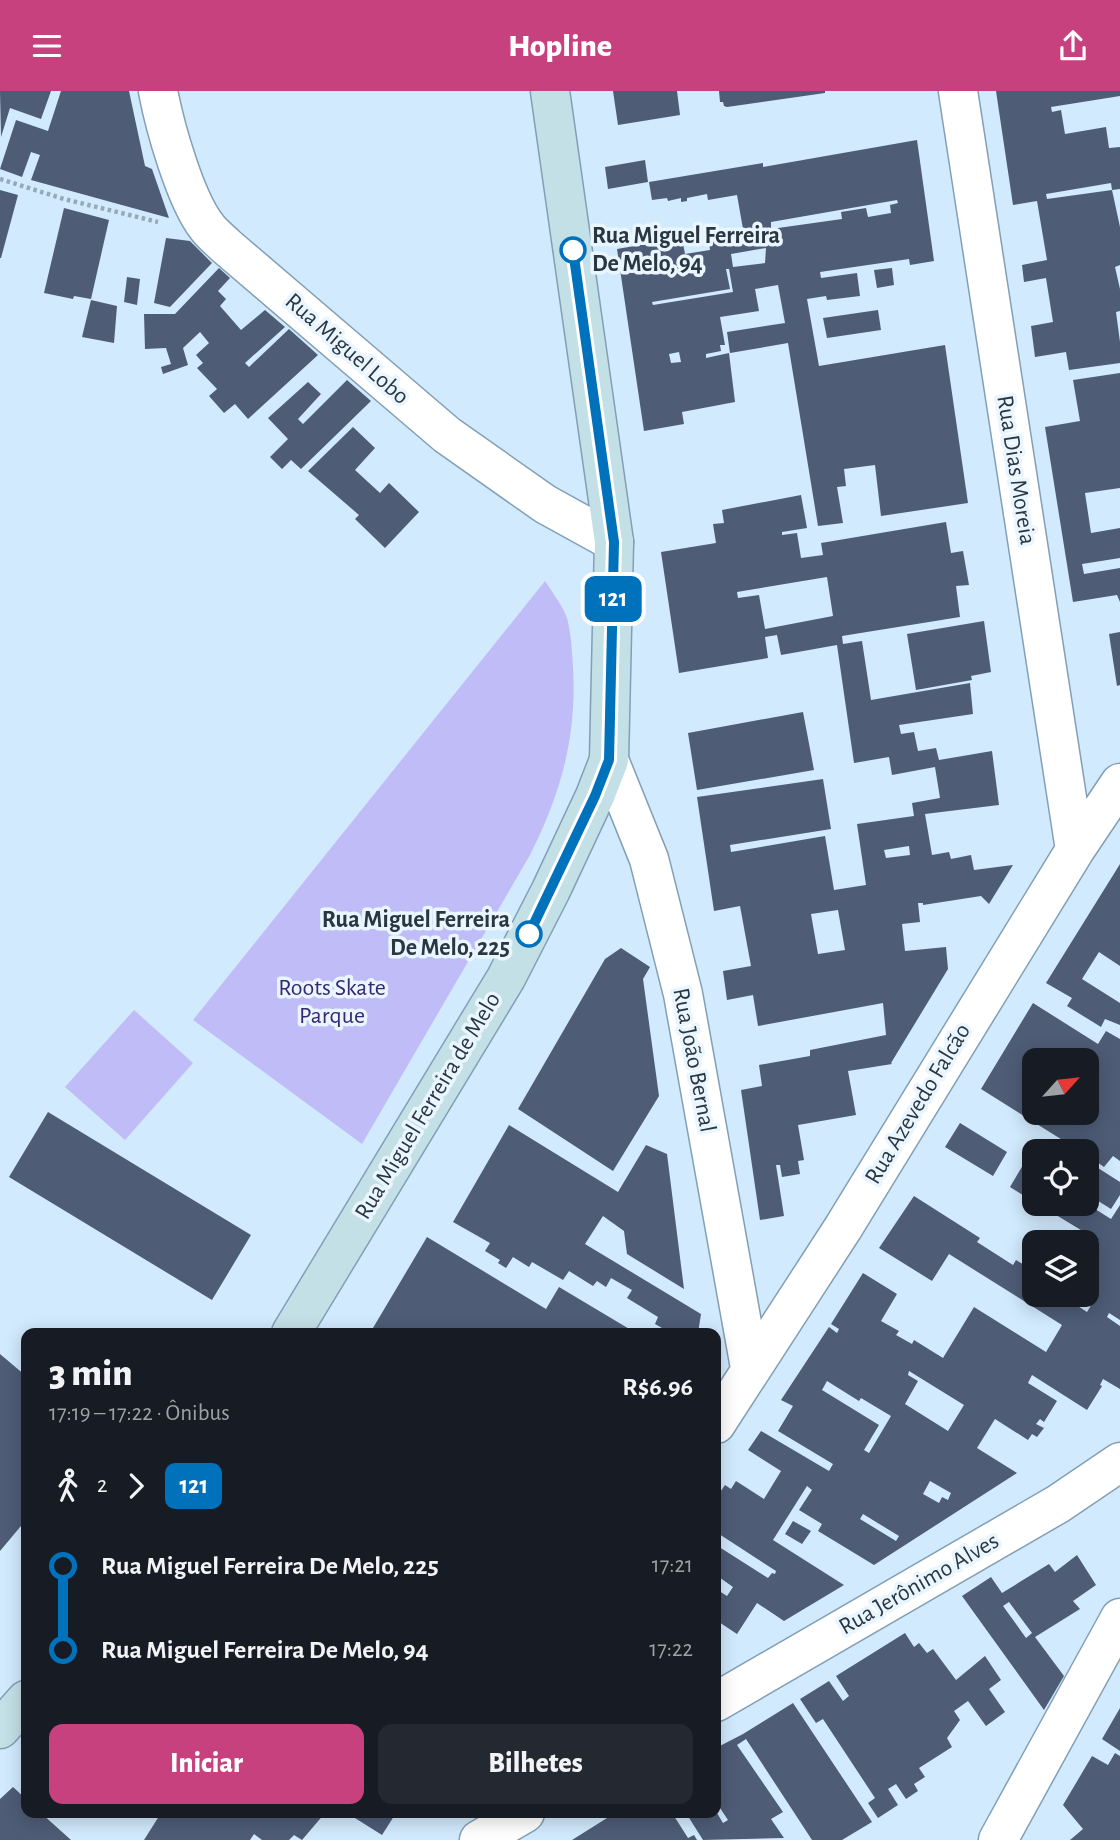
<!DOCTYPE html>
<html lang="pt">
<head>
<meta charset="utf-8">
<style>
  :root { --surface:#171b24; --page:#242831; --text:#f1f3f6; --muted:#9ea1a6; --accent:#c8417f }
  body { margin:0; font-family:"Alegreya Sans",sans-serif; background:var(--page); color:var(--text); height:100vh; display:flex; flex-direction:column; font-size:26px; white-space:nowrap }
  * { box-sizing:border-box; margin:0 }
  p { font-size:23px; color:var(--muted) }
  .icon { flex:none; width:38px; height:38px; fill:none; stroke:currentColor; stroke-width:2; stroke-linecap:round; stroke-linejoin:round }
  .map { position:relative; flex:1; overflow:hidden }
  .sheet { position:absolute; left:21px; top:1237px; width:700px; height:490px; display:flex; flex-direction:column; background:var(--surface); border-radius:14px; box-shadow:0 4px 18px #0003 }
  .sheet>* { flex:none }
  .badge { padding:0 14px; border-radius:10px; font-size:24px; line-height:46px }
  .needle { width:46px; rotate:63deg }
  .tools { position:absolute; left:1022px; top:957px; display:grid; gap:14px }
  .tools a { display:grid; place-items:center; width:77px; height:77px; border-radius:14px; background:var(--surface); box-shadow:0 4px 18px #0003; font-size:35px }
  .map>.badge { position:absolute; translate:-50% -50%; box-shadow:0 0 0 4px #fff }
  .legs { display:flex; align-items:center; gap:10px; height:77px; padding:0 28px; font-size:23px }
  .legs p { margin-inline-start:auto }
  .head { display:flex; align-items:center; justify-content:space-between; height:119px; padding:0 28px }
  h1 { font-size:38px; font-weight:800; line-height:52px }
  .action { display:flex; gap:14px; margin-top:auto; padding:14px 28px }
  .action a { flex:1; height:80px; border-radius:14px; background:var(--accent); color:#fff; font-size:28px; font-weight:800; line-height:80px; text-align:center }
  .action a+a { background:var(--page); color:var(--text) }
  ul { padding:0 28px; list-style:none }
  li { display:flex; align-items:center; gap:24px; height:84px; font-size:26px }
  li i { display:grid; place-items:center; width:10px; height:100%; margin:0 9px; background:currentColor }
  li i::after { content:''; width:18px; height:18px; margin:-9px; border:5px solid; border-radius:50%; background:var(--surface) }
  li p { margin-inline-start:auto }
  li:first-child i { background:linear-gradient(#0000 50%,currentColor 0) }
  li:last-child i { background:linear-gradient(currentColor 50%,#0000 0) }
  header { display:flex; justify-content:space-between; align-items:center; height:91px; padding:0 28px; background:var(--accent); color:#fff; font-size:32px; font-weight:800 }
  .map>svg:first-child { display:block }
</style>
</head>
<body>
<header><svg class="icon" aria-label="menu" viewBox="0 0 24 24"><path d="M4 6h16M4 12h16M4 18h16"/></svg>Hopline<svg class="icon" aria-label="share" viewBox="0 0 24 24"><path d="M12 15V3M7 8l5-5 5 5M5 13v7h14v-7"/></svg></header>
<div class="map">
<svg width="1120" height="1749" viewBox="0 0 1120 1749">
  <rect width="100%" height="100%" fill="#d1eafd"/>
  <path fill="#c0bcf8" d="M545,490c7,11 18,25 22,37 4,15 5,33 6,49 4,70 -12,126 -43,188l-168,289 -169,-124z
    M134,919l59,53 -68,77 -60,-53z"/>
  <path fill="#4e5c76" fill-rule="evenodd" d="M0,0h51l-10,28 -31,-11 -9,29z
    M61,0h68l16,75 7,3 17,49 -138,-38 9,-25 -9,-3 -9,25 -22,-8 16,-49 32,11z
    M613,0h64l3,24 -62,10z
    M719,0h106v2l-98,14 -3,-1 -1,-4h-3z
    M996,0h124v5l-69,11 1,5 9,-2 4,24 41,-7 3,21 11,-1v42l-8,1 -1,-7 -65,11 1,5 65,-9 8,37v38l-5,2 5,22v22l-4,1 4,30v21l-51,7 -3,-18 -31,5 -4,-31 22,-4 -7,-44 -22,4 -2,-17 25,-5 -10,-59 -24,4z
    M917,49l17,121 -24,4 -1,-6 -89,13 1,6 36,-5 3,23 -33,4 -1,-4 -19,3 12,67 126,-21 23,158 -87,13 -6,-51 -31,4 2,17 -9,1 6,36 -25,3 -30,-183 -58,10 -3,-21 58,-9 -7,-38 -23,4 4,22 -39,6 5,28h-5l1,6 -15,3v4l23,-5 6,49 -53,10 2,12 -40,7 -27,-182 65,-11 3,16 25,-4 -2,-16 35,-5 -6,-34 -29,5 -1,-6 -20,4v3l-6,1v-4l-13,3 -1,-3 -15,2 -3,-18 114,-19v4zM897,109l1,3 -8,2 1,8 -23,4 -2,-9 -25,4 1,7 -71,10v-7zM766,157l-1,15 -32,4 -2,-13zM726,178h3l4,23 -80,13 -1,-3 78,-13zM679,261l2,10 -10,1 -2,-9z
    M645,69l3,22 -40,7 -3,-22z
    M0,99l18,5 -17,63h-1z
    M64,117l45,12 -18,79 -17,-3 -1,3 -29,-6z
    M166,147l24,3 22,22 -42,44 -16,-4z
    M219,177l11,10 -12,13 8,8 -6,7 21,24 24,-20 20,17 -40,36 4,4 40,-38 29,26 -70,64 -13,-15 -11,9 -15,-17 8,-7 -20,-21 6,-5 -7,-8 13,-12 -9,-11 -17,16 5,17 -25,9 -2,-7 10,-3 -5,-16 -21,1 -1,-35h31z
    M892,177l2,17 -17,3 -3,-18z
    M127,186l13,2 -3,26 -13,-3z
    M91,209l26,6 -3,37 -32,-6z
    M878,219l3,20 -54,8 -4,-20z
    M1120,282v115l-35,5 6,40 29,-5v30l-38,6 2,10 36,-6v34l-3,-7 -44,7 -28,-175 35,-6 -7,-41z
    M347,289l24,21 -70,68 -10,-9 -9,9 -12,-12 18,-18 -20,-21 40,-36 13,12 -23,25 5,5z
    M353,336l22,21 -20,22 25,23 9,-10 30,29 -34,36 -30,-29 4,-4 -51,-44z
    M801,404l6,33 -25,4v3l15,-2 4,25 22,-3 -2,-12 125,-21 5,31 12,-2 6,34 -13,1 4,31 -118,19 1,8 19,-3 9,59 99,-17 3,31 -74,11 2,9 13,-2 4,19 18,-3 3,12 53,-9 7,54 -74,9 7,41 17,-3 2,7 20,-4 3,15 39,-5 -24,39 -8,-8 -58,9v-2h-5l2,19 -18,2 3,27 41,-4 2,22 -57,94 1,1 -44,7 8,44 -58,10 6,35 -6,1 2,13 -18,3 -2,-12h-4l8,51 -24,4 -19,-130 21,-4 -3,-21 51,-9v-6l76,-15 -3,-32 -125,23 -5,-31 -26,5 -4,-29 28,-5 -11,-60 -26,5 -17,-114 126,-18 8,50 -101,16 1,7 94,-16 9,54 32,-5 -9,-61 57,-8 -2,-13 28,-5 -5,-31 -43,8 -3,-18 -35,6 -17,-118 -56,10 -4,-20 -12,2 3,21 -89,15 -18,-121 55,-9 -3,-19 11,-1 -2,-13zM827,486l6,39 -68,13 -6,-34 -21,3 -1,-6zM909,755l1,9 -24,3 -2,-8zM838,819l7,40 -27,4 -7,-40z
    M984,530l7,51 -20,4 1,4 -56,10 -9,-56z
    M1120,541v53l-3,1 -8,-52z
    M803,621l11,58 -117,20 -9,-57z
    M1120,773v102l-21,-14 -17,27 38,24v22l-15,-6 -4,8 -34,-21 5,-8 -26,-15z
    M621,857l29,19 -7,12 16,117 -46,75 -95,-62 87,-150z
    M1033,912l65,41 8,-13 14,8v122l-7,-5 -9,11 -17,-12v-4h-7l-99,-62zM1036,968l51,2v52h-53l-1,-48z
    M48,1021l203,123 -39,65 -203,-123z
    M960,1032l47,29 -14,24 -48,-29z
    M509,1034l109,67 28,-47 21,9 17,135 -57,-35 -3,-23 -21,-15 -18,28 116,70 -3,19h-27l-16,-9 3,-7 -31,-19 5,-8 -21,-12 -5,9 -9,-6 -4,5 -24,-15 -6,9 -31,-18 -3,5 -16,-10 -7,11 -8,-5 2,-3 -15,-9 5,-8 -37,-21z
    M1087,1070l33,21v13l-9,14 -24,-15z
    M1023,1074l11,7v30l-24,-15z
    M914,1105l66,42 -3,4 36,23 3,-5 18,11v24h31l-1,2 23,15 6,-10 -9,-6 -3,5 -9,-6h15v-35l12,-19 -61,-37h49l24,15 9,-14v115l-11,-7 -2,4 13,9v63l-17,-10 -3,6 2,1 -15,24 -55,-35 -4,8 29,18 -13,21 -4,-3 -4,5 8,4 -7,9 -5,-3 -4,6 -33,-21 -18,29 40,25 -143,92 -56,-34 4,-7 -23,-14 13,-20 -5,-4 -34,54 71,45 -60,36 -27,-18 -20,31 -21,-14v-31l11,7 6,-9 -17,-12v-30l52,33 4,-5 3,1 1,-3 -60,-39v-34l9,-13 6,4 5,-8 28,18 17,-28 -33,-21 13,-19 68,40 4,-7 -55,-33 15,-25 -12,-6 48,-73 8,6 2,-4 -8,-5 32,-51 34,21 -16,27 18,10 -3,4 16,9 2,-4 29,18 31,-51 72,45 16,-27 -113,-71 -17,27 -53,-33zM909,1280l55,34 -16,26 -43,-27 13,-23 -10,-6zM827,1290l32,20 2,-3 30,18 -22,37 -5,-3 15,-25 -57,-35zM930,1390l21,12 -3,7 -6,-3 -3,6 -16,-9zM863,1423l36,22 -3,5 -36,-22z
    M427,1146l119,72 13,-22 77,46h-266z
    M0,1263l26,22v144l-26,31z
    M793,1430l18,10 -9,13 -17,-10z
    M1077,1464l19,30 -23,16 7,8 -45,28 29,39 -20,34 -82,-114 29,-19 11,16 47,-29 6,8zM1009,1511l23,31 -6,5 -23,-32z
    M905,1542l9,14 5,-4 8,10 6,-4 23,31 29,-24 16,24 -12,9 16,23 -19,14 -18,-25 -14,10 6,9 -13,18 5,9 -33,21 6,9 -11,7 4,7 -12,8 -10,-15 -8,5 10,16 -20,13 -10,-15 7,-5 -52,-79 -7,4 -16,-24 29,-18 14,20 6,-5 -13,-20z
    M793,1612l79,119 -30,18h-30l-66,-101 -9,6 46,67 -12,7 13,19 -81,2 -17,-27h31l6,10 5,-3 -12,-18v-54l27,-14z
    M1120,1617v43l-18,-12z
    M1115,1662l5,3v84h-50l13,-11 -20,-24 29,-49 16,9z
    M13,1696l13,12v14h15l30,27h-71v-41z
    M161,1722h62l7,5 3,-5h92l-23,27 -8,-5 -5,5h-27l-8,-6 -4,6h-106z
    M347,1722h49l-14,22z
    M615,1722h52l4,5 3,-2 14,22 6,-3 3,5h-125z"/>
  <g fill="none" stroke-linecap="round" stroke-linejoin="round">
    <g stroke="#829fb6" stroke-width="41">
      <path id="minor" d="M158,0c7,36 27,108 49,136 5,7 13,13 19,19l221,189 98,69 69,38
        M958,0l117,759
        M609,669l40,99 34,135 67,374
        M716,1333l127,-196 232,-378 45,-67
        M716,1611l342,-198 62,-42
        M479,1749l46,-27
        M998,1749l122,-222"/>
    </g>
    <g stroke="#829fb6" stroke-width="41">
      <path id="secondary" d="M291,1242l215,-355 45,-88 44,-94 14,-36 5,-218 -64,-451
        M0,1638l26,-29"/>
    </g>
    <path stroke="#95a9b9" stroke-width="4.5" stroke-dasharray="3.5 3.5" stroke-linecap="butt" d="M0,88l64,20 94,23"/>
    <use href="#minor" stroke="#fff" stroke-width="38"/>
    <use href="#secondary" stroke="#c4e0e7" stroke-width="38"/>
  </g>
  <g fill="none" stroke-linecap="round" stroke-linejoin="round">
    <g stroke="#fff" stroke-width="16">
      <path id="line-1" d="M529,843l66,-138 14,-36 5,-218 -41,-292"/>
    </g>
    <use href="#line-1" stroke="#0072bc" stroke-width="10"/>
  </g>
  <g fill="#fff" stroke="#0072bc" stroke-width="3.5">
    <circle cx="573" cy="159" r="12"/>
    <circle cx="529" cy="843" r="12"/>
  </g>
  <g text-anchor="middle" dominant-baseline="central" stroke-width="7" stroke-linejoin="round" paint-order="stroke">
    <g font-size="24" font-weight="bold" fill="#2b3740" stroke="#e9f5ff" text-anchor="start">
      <text x="592" y="145">Rua Miguel Ferreira<tspan x="592" dy="28">De Melo, 94</tspan></text>
      <text x="510" y="829" text-anchor="end">Rua Miguel Ferreira<tspan x="510" dy="28">De Melo, 225</tspan></text>
    </g>
    <g font-size="24" fill="#2b3740" stroke="#e9f5ff">
      <text transform="translate(347 258) rotate(41)">Rua Miguel Lobo</text>
      <text transform="translate(1016 379) rotate(81)">Rua Dias Moreia</text>
      <text transform="translate(694 969) rotate(79)">Rua João Bernal</text>
      <text transform="translate(918 1013) rotate(-59)">Rua Azevedo Falcão</text>
      <text transform="translate(428 1015) rotate(-59)">Rua Miguel Ferreira de Melo</text>
      <text transform="translate(919 1493) rotate(-30)">Rua Jerônimo Alves</text>
    </g>
    <g font-size="24" fill="#362773" stroke="#e9f5ff">
      <text x="332" y="897">Roots Skate<tspan x="332" dy="28">Parque</tspan></text>
    </g>
  </g>
</svg>
<div class="tools">
<a><svg class="needle" viewBox="-14 -14 28 28"><path d="M0-13l5 13h-10z" fill="#e53935"/><path d="M0 13l5-13h-10z" fill="#9ea1a6"/></svg></a>
<a><svg class="icon" aria-label="locate" viewBox="0 0 24 24"><circle cx="12" cy="12" r="6"/><path d="M12 2v4M12 18v4M2 12h4M18 12h4"/></svg></a>
<a><svg class="icon" aria-label="layers" viewBox="0 0 24 24"><path d="M12 4l9 5-9 5-9-5zM3 14l9 5 9-5"/></svg></a>
</div>
<b class="badge" style="left:613px;top:508px;background:#0072bc;color:#fff">121</b>
<section class="sheet">
<div class="head"><div><h1>3 min</h1><p>17:19 – 17:22 · Ônibus</p></div><b>R$6.96</b></div>
<div class="legs"><svg class="icon" aria-label="walk" viewBox="0 0 24 24"><circle cx="13" cy="4" r="2"/><path d="M13 8l-2 6 4 7M11 14l-3 7M7 12l3-4h3l4 4"/></svg>2<svg class="icon" aria-label="forward" viewBox="0 0 24 24"><path d="M9 5l7 7-7 7"/></svg><b class="badge" style="background:#0072bc;color:#fff">121</b></div>
<ul>
<li><i style="color:#0072bc"></i><b>Rua Miguel Ferreira De Melo, 225</b><p>17:21</p></li>
<li><i style="color:#0072bc"></i><b>Rua Miguel Ferreira De Melo, 94</b><p>17:22</p></li>
</ul>
<div class="action"><a>Iniciar</a><a>Bilhetes</a></div>
</section>
</div>
</body>
</html>
